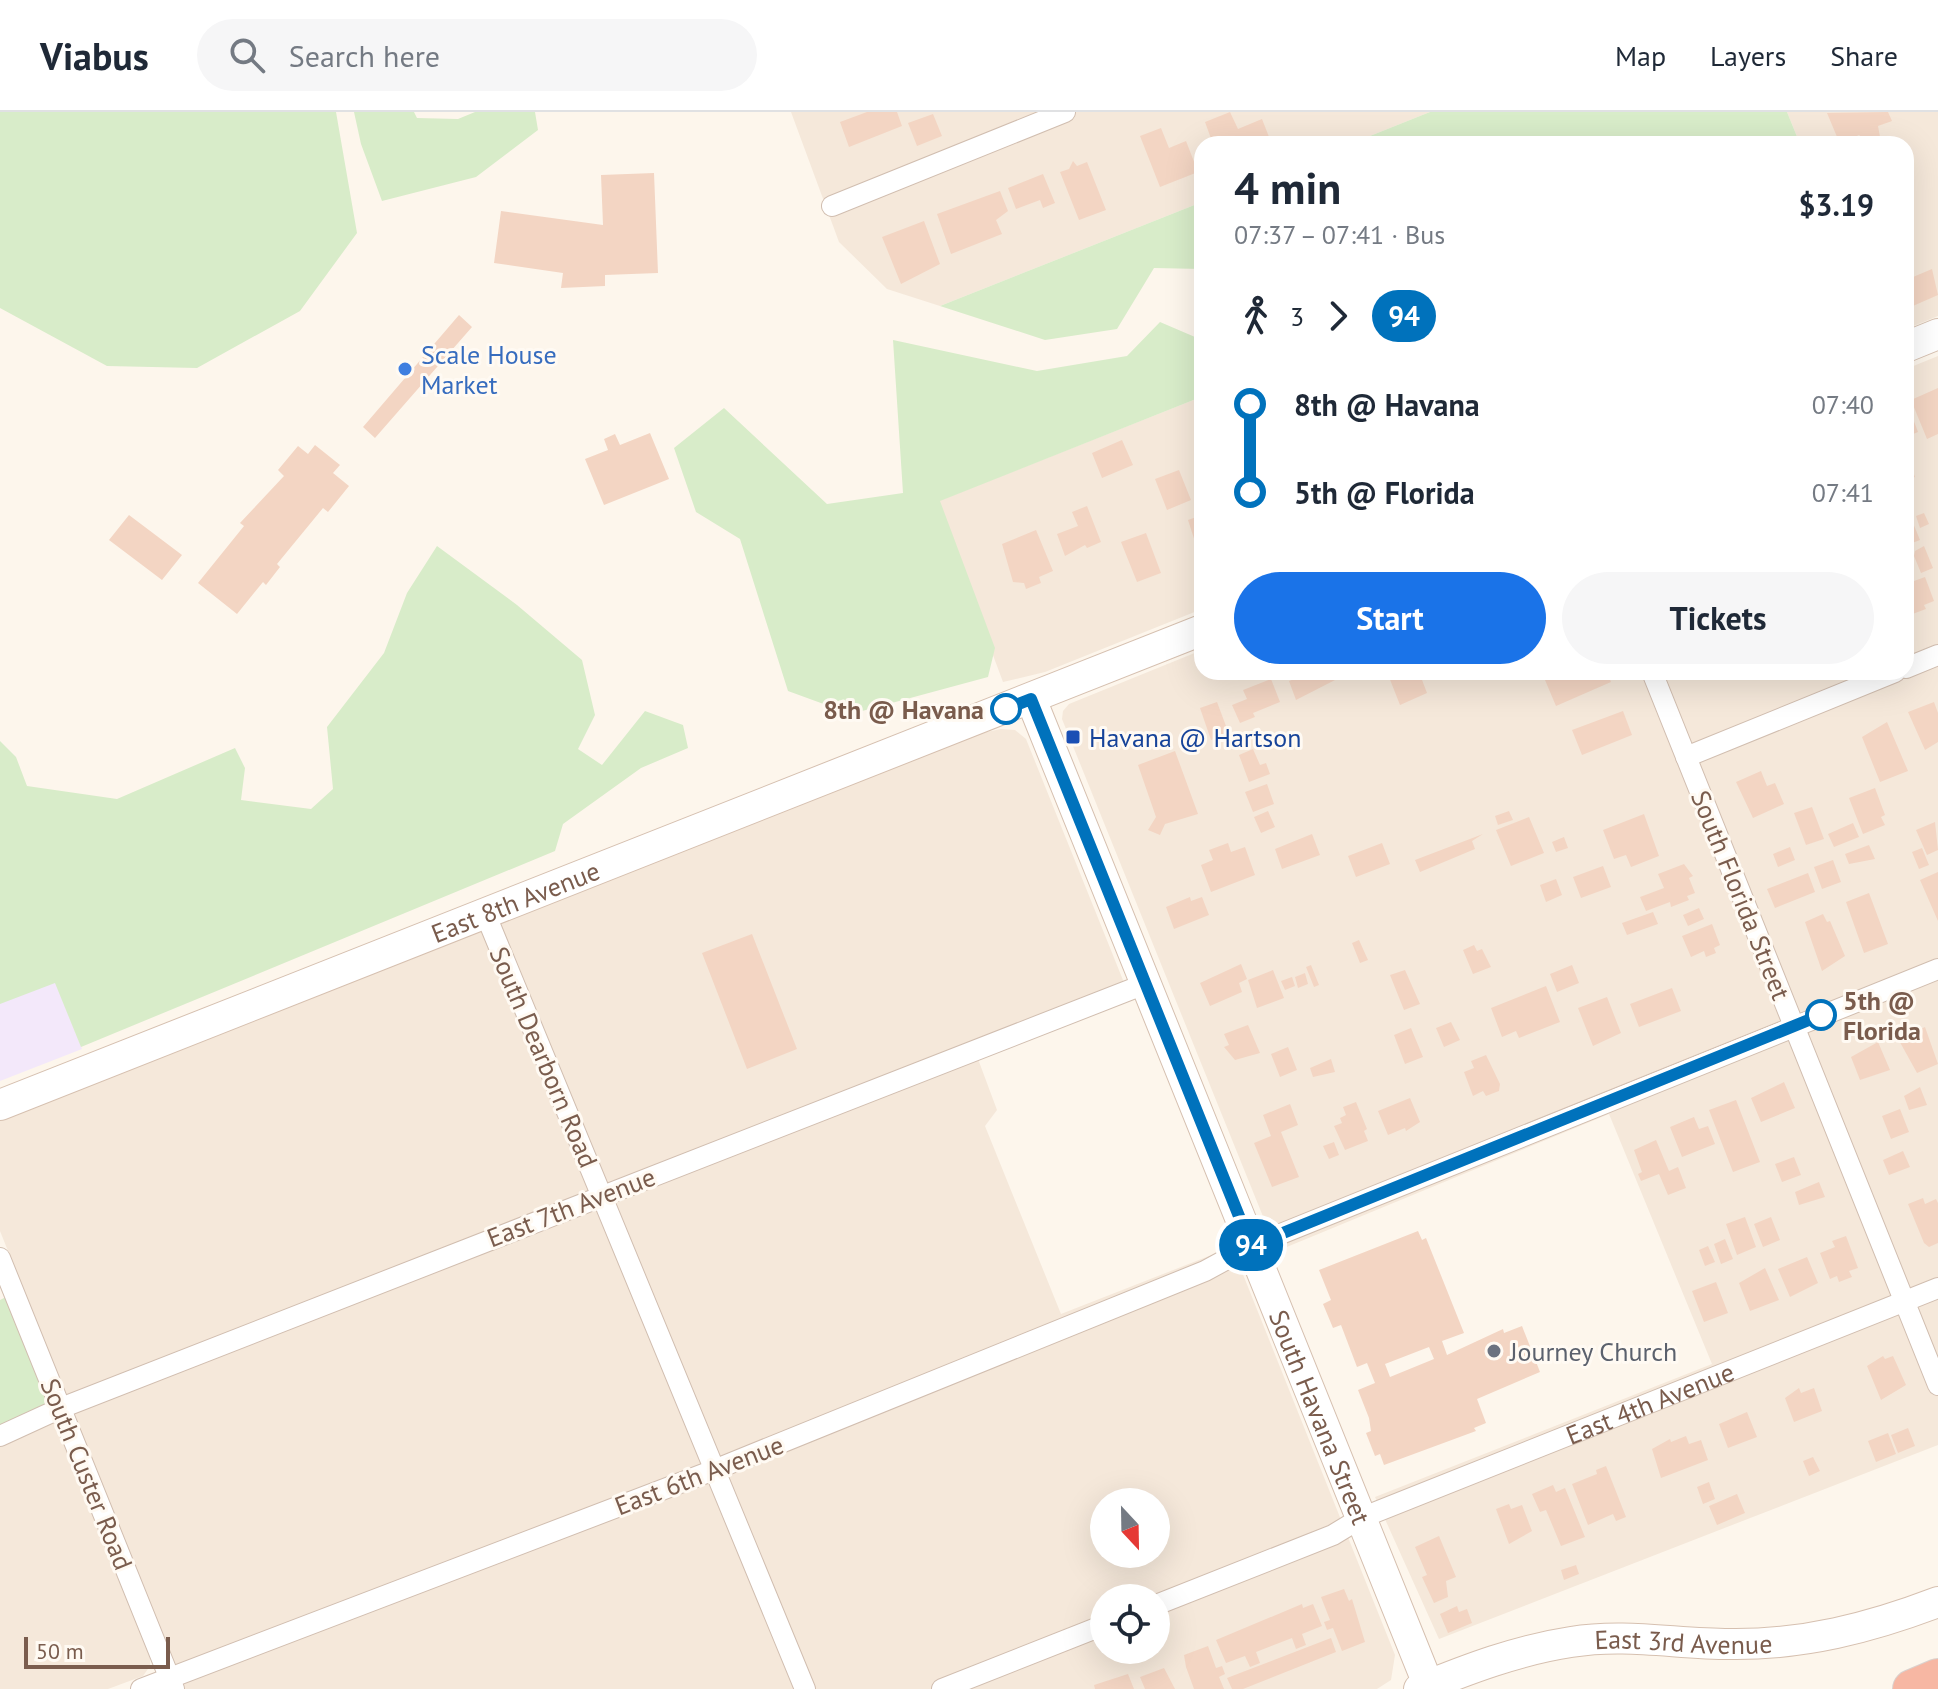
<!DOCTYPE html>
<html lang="en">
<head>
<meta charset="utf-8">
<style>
  :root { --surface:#fff; --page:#f6f6f7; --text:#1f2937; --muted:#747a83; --line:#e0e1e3; --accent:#1a73e8 }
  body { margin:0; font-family:"PT Sans",sans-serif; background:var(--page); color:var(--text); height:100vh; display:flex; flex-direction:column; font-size:30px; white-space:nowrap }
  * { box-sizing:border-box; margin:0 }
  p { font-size:26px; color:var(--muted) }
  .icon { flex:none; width:44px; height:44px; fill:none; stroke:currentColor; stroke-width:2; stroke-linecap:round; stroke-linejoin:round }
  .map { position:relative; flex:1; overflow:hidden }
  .drawer { position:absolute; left:1194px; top:24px; width:720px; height:544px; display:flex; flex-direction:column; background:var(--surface); border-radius:24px; box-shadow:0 8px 32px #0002 }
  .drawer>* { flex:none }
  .badge { padding:0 16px; border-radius:26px; font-size:28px; line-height:52px }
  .needle { width:52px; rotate:158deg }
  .buttons { position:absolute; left:1090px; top:1376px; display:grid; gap:16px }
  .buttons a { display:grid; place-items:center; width:80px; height:80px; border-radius:50%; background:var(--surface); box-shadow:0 8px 32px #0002; font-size:40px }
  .scale { position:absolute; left:24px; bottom:20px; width:146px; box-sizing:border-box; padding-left:8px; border:4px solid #7a5c4d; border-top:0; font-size:22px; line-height:28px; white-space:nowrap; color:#7a5c4d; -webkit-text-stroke:6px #fffaf3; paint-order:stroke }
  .map>.badge { position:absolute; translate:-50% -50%; box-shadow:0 0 0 4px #fff }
  .legs { display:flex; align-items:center; gap:12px; height:88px; padding:0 40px; font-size:26px }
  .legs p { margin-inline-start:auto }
  .overview { display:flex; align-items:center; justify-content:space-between; height:136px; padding:0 40px }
  h1 { font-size:44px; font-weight:700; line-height:60px }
  .action { display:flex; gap:16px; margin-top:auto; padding:16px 40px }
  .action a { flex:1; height:92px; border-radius:48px; background:var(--accent); color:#fff; font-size:32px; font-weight:700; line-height:92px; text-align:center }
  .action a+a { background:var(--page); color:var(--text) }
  ul { padding:0 40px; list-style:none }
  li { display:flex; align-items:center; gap:28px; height:88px; font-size:30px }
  li i { display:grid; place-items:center; width:12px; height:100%; margin:0 10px; background:currentColor }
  li i::after { content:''; width:20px; height:20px; margin:-10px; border:6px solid; border-radius:50%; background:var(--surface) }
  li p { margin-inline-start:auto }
  li:first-child i { background:linear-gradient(#0000 50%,currentColor 0) }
  li:last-child i { background:linear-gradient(currentColor 50%,#0000 0) }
  header { display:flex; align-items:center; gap:48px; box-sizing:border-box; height:112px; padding:0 40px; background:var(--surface); border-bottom:2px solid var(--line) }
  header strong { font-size:38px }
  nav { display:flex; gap:44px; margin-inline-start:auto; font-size:28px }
  .search { width:560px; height:72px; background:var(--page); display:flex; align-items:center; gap:20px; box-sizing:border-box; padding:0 28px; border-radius:44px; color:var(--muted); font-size:30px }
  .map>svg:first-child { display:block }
</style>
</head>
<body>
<header>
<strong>Viabus</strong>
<div class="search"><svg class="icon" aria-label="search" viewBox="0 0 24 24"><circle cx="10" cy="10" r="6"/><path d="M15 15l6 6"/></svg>Search here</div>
<nav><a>Map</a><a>Layers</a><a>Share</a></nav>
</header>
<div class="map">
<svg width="1938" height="1577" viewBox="0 0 1938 1577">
  <rect width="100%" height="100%" fill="#fdf6ec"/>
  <path fill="#f5e8da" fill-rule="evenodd" d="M791,0h639l-80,32h-148v58l-262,104 -53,-17 -48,-47z
    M1787,0h151v204l-32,13v-185h-106z
    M1938,244v1089l-499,194 -64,-142 337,-133 -103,-250 -332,137 -215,-532 1,-8 6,-7 133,-54v22h704v-303z
    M1196,287l6,12v198l-157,63 -42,10 -67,-180z
    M1001,617l14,1 11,9 105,261 -153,59 19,51 -12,16 76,188 171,-67 163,408 -4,25 -14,9h-1194l-183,-458v-111l982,-387zM1104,1390h52v52h-52zM1104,1486h52v52h-52z
    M51,1295l99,248v11l-7,10 -35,13h-108v-263z"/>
  <path fill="#f3e8fa" d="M0,731l82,206 -82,32z"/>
  <path fill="#d8ecc9" d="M0,0h336l21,121 -57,78 -103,57 -90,-2 -107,-58z
    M354,0h60l3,6 41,1 17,-7h60l3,18 -62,47 -94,24 -21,-57z
    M1430,0h357l13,32h-450z
    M1202,90v67l-48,-1 -37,61 -72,11 -105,-34z
    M1160,210l42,18v71l-6,-12 -256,102 55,147 -7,29 -137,37 -63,-23 -48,-152 -44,-27 -22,-64 50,-40 103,96 76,-11 -10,-153 144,31 90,-15z
    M437,434l80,59 65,55 13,55 -17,34 24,16 43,-54 38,14 5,23 -47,20 -78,56 -8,27 -474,196 -26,-64 -55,21v-263l16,16 11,29 90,13 118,-51 10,20 -4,32 70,9 22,-20 -6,-62 57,-74 23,-60z
    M6,1185l45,110 -51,19v-126z"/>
  <path fill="#f3d5c3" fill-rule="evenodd" d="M867,0h30l5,14 -53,21 -9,-25z
    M1230,0l8,17 24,-10 9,23 -58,2 -8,-22z
    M1888,0l4,9 -14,5 2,11 -13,5 -8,-7 -19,9 -13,-31z
    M933,2l9,22 -25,10 -9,-23z
    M1161,16l8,20 17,-7 12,31 -38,15 -20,-51z
    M1073,49l4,5 10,-4 19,48 -27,10 -19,-48 9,-3z
    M654,61l4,100 -53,2v11l-44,2 2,-15 -69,-10 7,-52 102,14 -2,-50z
    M1043,62l12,29 -12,5 -3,-8 -24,9 -8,-21z
    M1000,79l8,20 -12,9 6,14 -51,20 -14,-40z
    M924,109l16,43 -39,20 -19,-47z
    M1932,157l6,26 -32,14v-29z
    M459,203l13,12 -97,111 -12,-11z
    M1938,276v46l-11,5 -16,-39z
    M1909,296l9,24 -12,5v-28z
    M650,321l19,46 -65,26 -19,-46 23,-9 -4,-11 11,-5 5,11z
    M1122,328l11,25 -31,13 -10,-25z
    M315,333l25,20 -7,8 16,13 -21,26 -5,-4 -46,56 3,3 -14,18 -3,-3 -26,32 -39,-31 46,-57 -4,-3 44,-47 -6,-6 20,-24 10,8z
    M1906,340l9,25 -9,3z
    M1179,358l12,30 -24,10 -12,-31z
    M1087,394l14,36 -14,6 -2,-3 -20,11 -8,-22 21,-8 -6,-14z
    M1924,401l5,11 -9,4 -4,-12z
    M129,403l53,40 -20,25 -53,-40z
    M1202,403v38l-3,1 -11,-34z
    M1913,411l7,17 -13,5 -1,-20z
    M1036,418l17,41 -14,6 2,6 -15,6 -2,-6 -11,-1 -11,-38z
    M1146,421l15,40 -24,9 -16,-40z
    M1924,434l9,22 -12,5 -7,-17 1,-5z
    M1925,465l9,24 -10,4 2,4 -19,7 -1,-32z
    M1301,560h31l3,8 -39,20 -7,-19 13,-5z
    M1387,560h32l8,21 -27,12z
    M1564,560h43l4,10 -55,24 -11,-26z
    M1737,560h28l2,5 -9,3 -3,-7 -14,6z
    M1271,567l9,23 -27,11 2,4 -15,6 -8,-18 15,-6 -4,-9z
    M1217,590l12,32 -18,6 -11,-32z
    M1934,590l4,11v29l-13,8 -17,-38z
    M1623,599l9,24 -50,20 -10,-25z
    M1887,610l21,49 -28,11 -18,-45z
    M1253,637l7,16 6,-2 4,11 -21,8 -10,-27z
    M1175,639l23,63 -33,10 -5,11 -12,-5 8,-13 -18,-52z
    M1761,659l6,15 8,-3 9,21 -31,14 -17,-36z
    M1267,672l7,20 -21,8 -8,-20z
    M1875,676l10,27 -4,2 4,8 -22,9 -14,-36z
    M1812,695l12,32 -18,6 -12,-32z
    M1268,699l7,16 -14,6 -7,-16z
    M1509,699l4,9 -15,5 -3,-9z
    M1644,702l15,42 -28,11 -5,-12 -12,4 -11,-29z
    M1529,705l15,36 -33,13 -15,-36z
    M1935,710l3,28 -11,5 -11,-25z
    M1853,711l6,14 -25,10 -6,-13z
    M1312,722l8,21 -38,14 -7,-20z
    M1483,722l-11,7 3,8 -55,23 -5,-12z
    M1564,725l4,11 -12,4 -4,-10z
    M1228,731l3,9 14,-5 10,28 -44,17 -10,-27 12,-5 -4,-10z
    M1382,731l8,21 -34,13 -8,-21z
    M1869,733l6,14 -26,5 -4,-10z
    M1790,735l5,13 -17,7 -5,-13z
    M1922,736l7,17 -10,4 -7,-17z
    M1833,748l8,22 -19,7 -8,-22z
    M1684,752l9,12 -4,2 6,15 -8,3 2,4 -18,7 -1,-5 -24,9 -6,-14 24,-9 -6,-14z
    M1603,754l8,21 -30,11 -8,-21z
    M1938,760v49l-18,-41z
    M1808,761l7,19 -40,16 -8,-19z
    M1556,767l6,16 -16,7 -6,-17z
    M1869,781l19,51 -24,9 -18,-51z
    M1190,785l1,4 11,-4 7,18 -35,14 -8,-22z
    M1699,796l5,11 -16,7 -5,-11z
    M1653,800l5,12 -31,11 -5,-12z
    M1823,802l4,8 3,-1 15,35 -23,15 -17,-49z
    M1712,812l8,21 -6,3 2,5 -10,4 -2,-6 -13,6 -9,-21z
    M752,822l45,115 -50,20 -45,-116z
    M1359,828l9,20 -8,3 -8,-20z
    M1474,833l3,6 5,-2 9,18 -18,7 -10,-24z
    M1241,852l6,15 -8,4 3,9 -32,14 -10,-23z
    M1311,853l8,20 -5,2 -8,-20z
    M1572,853l7,18 -22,9 -7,-18z
    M1273,858l11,28 -27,10 -9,-28z
    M1405,858l15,34 -16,6 -14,-35z
    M1305,861l3,11 -10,4 -3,-11z
    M1292,865l3,9 -10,4 -4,-9z
    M1546,874l14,36 -41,16 -3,-7 -14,6 -11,-29z
    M1672,876l9,23 -42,16 -9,-23z
    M1607,885l14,36 -28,13 -15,-38z
    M1451,910l9,18 -16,7 -8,-19z
    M1248,913l12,28 -25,7 -11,-13 5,-2 -5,-11z
    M1915,915l1,4 9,-4 13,37 -21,9 -21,-38z
    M1411,916l12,29 -18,7 -11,-29z
    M1878,930l12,28 -30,10 -9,-23z
    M1288,935l9,23 -17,7 -9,-23z
    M1486,943l14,29 -1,7 -13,5 -3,-5 -10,5 -9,-24 10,-4 -3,-7z
    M1331,947l4,13 -22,5 -3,-9z
    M1784,970l11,26 -34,14 -10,-24z
    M1920,975l7,18 -18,5 -5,-14z
    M1410,986l10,24 -14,9 -1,-3 -17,7 -10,-24z
    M1736,988l24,62 -27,10 -24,-62z
    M1356,990l11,27 -3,2 4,10 -23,9 -11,-24 8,-3 -2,-5 6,-3 -3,-8z
    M1290,992l8,21 -17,7 18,45 -27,10 -18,-44 17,-7 -8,-21z
    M1900,997l9,23 -18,7 -9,-23z
    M1694,1005l5,12 9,-3 7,18 -33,13 -12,-30z
    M1656,1028l13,31 9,-4 8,21 -18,7 -9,-21 -18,7 -3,-7 4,-2 -8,-22z
    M1334,1030l5,13 -10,4 -6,-13z
    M1903,1039l7,16 -21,8 -6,-15z
    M1794,1045l7,18 -19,7 -7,-18z
    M1819,1070l6,15 -26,8 -4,-13z
    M1923,1086l2,6 11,-5 2,4v40l-9,4 -5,-4 -16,-39z
    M1745,1105l11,30 -19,8 -11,-31z
    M1771,1105l9,23 -17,7 -9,-23z
    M1418,1119l4,9 4,-2 38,95 -22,8 5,14 56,-26 1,4 18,-7 18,46 -63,27 9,24 -12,5 2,3 -92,34 -4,-11 -5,2 -9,-23 5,-2 -2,-13 -11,-28 17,-7 -8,-20 -10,4 -16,-42 -8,3 -10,-24 8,-4 -12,-30zM1429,1235l5,12 -44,18 -5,-13z
    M1846,1124l12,32 -9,3 3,6 -13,5 -2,-6 -7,3 -10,-26 15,-6 -3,-6z
    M1725,1127l8,20 -12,5 -7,-20z
    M1708,1134l7,16 -10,4 -6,-16z
    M1807,1145l11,26 -28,14 -12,-28z
    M1765,1156l14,32 -29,11 -11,-28z
    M1716,1170l12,31 -24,9 -12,-31z
    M1883,1244l2,3 8,-3 13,29 -25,15 -14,-34z
    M1799,1276l2,5 13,-5 8,23 -28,11 -9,-24z
    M1747,1300l10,25 -29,11 -9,-24z
    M1908,1316l7,18 -17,7 -7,-18z
    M1888,1321l8,21 -20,8 -8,-21z
    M1686,1324l3,8 12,-4 7,20 -47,18 -9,-29 18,-10 1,3z
    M1813,1345l7,14 -11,5 -6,-15z
    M1606,1354l20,51 -10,4 -3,-7 -25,11 -16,-41 25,-10 -1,-4z
    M1709,1370l6,17 -12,5 -6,-17z
    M1553,1373l3,7 9,-4 20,49 -24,9 -15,-36 -6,2 -8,-18z
    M1737,1382l8,19 -28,12 -8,-19z
    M1509,1392l2,5 11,-4 10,26 -23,13 -13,-35z
    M1439,1424l17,41 -10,4 2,16 -14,6 -12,-26 5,-2 -12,-28z
    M1576,1453l3,9 -15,6 -3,-10z
    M1344,1477l5,12 3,-2 13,43 -23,9 -9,-23 -6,2 -3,-8 6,-2 -9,-23z
    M1302,1492l1,4 10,-4 9,22 -20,8 4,11 -10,4 -4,-11 -36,14 4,11 -10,4 -5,-11 -19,7 -10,-23z
    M1457,1494l2,6 8,-3 5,14 -24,10 -8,-19z
    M1331,1526l5,14 -93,37h-11l-5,-11z
    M1208,1534l8,22 6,-2 3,8 -6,3 5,12h-30l-8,-22 -2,-12z
    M1164,1556l11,21h-30l-5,-12z
    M1128,1562l6,15h-39l-1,-4z"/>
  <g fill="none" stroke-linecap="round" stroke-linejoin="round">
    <g stroke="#d1beb0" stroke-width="22">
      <g id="street">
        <path d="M832,94l233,-94"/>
        <path d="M1906,556l32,-13"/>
        <path d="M1652,560l286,713"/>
        <path d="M1686,645l209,-85"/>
        <path d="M485,801l320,776"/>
        <path d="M0,1146l174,431"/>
        <path d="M0,1324l61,-28 1084,-424"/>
        <path id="s1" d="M1156,1493l177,-70 28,-17 577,-230"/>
        <path d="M141,1577l573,-219 491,-199 46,-25 687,-277"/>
        <path d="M942,1577l162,-64"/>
      </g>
    </g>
    <g stroke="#d6c0b0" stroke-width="32">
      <g id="secondary">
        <path d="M1906,235l32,-13"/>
        <path id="s2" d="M1031,587l399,990"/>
        <path id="s3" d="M0,993l1202,-475"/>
        <path id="s4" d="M1419,1577c49,-20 99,-39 152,-47 54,-9 105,2 159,2 73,1 140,-16 208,-42"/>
      </g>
    </g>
    <g stroke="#dad1cd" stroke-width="40">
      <path id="highway" d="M1912,1577l26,-11"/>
    </g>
    <use href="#street" stroke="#fff" stroke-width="20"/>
    <use href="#secondary" stroke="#fff" stroke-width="30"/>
    <use href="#highway" stroke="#f7b7a3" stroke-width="38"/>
  </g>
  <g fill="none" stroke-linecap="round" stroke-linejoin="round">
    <g stroke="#fff" stroke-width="18">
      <path id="line-1" d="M1006,597l25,-10 220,547 570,-231"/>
    </g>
    <use href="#line-1" stroke="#0072bc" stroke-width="12"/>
  </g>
  <circle fill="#3f7fe0" stroke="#fffaf3" stroke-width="3" cx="405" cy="257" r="8"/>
  <g fill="#fff" stroke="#0072bc" stroke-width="4">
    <circle cx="1006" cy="597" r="14"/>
    <circle cx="1821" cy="903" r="14"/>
  </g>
  <rect fill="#1a4fb4" stroke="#fffaf3" stroke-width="3" x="1065" y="617" width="16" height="16" rx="4"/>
  <circle fill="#6b7280" stroke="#fffaf3" stroke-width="3" cx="1494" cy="1239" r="8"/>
  <g text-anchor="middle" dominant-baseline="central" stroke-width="6" stroke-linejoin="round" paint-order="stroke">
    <g font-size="26" fill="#366cbe" stroke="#fffaf3" text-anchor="start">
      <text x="421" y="242">Scale House<tspan x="421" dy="30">Market</tspan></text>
    </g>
    <g font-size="26" font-weight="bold" fill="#7a5c4d" stroke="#fffaf3" text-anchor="end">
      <text x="984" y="597">8th @ Havana</text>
      <text x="1843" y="888" text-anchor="start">5th @<tspan x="1843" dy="30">Florida</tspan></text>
    </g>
    <g font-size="26" fill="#164399" stroke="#fffaf3" text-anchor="start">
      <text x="1089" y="625">Havana @ Hartson</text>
    </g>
    <g font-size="26" fill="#7a5c4d" stroke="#fffaf3">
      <text transform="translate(1741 783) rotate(68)">South Florida Street</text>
      <text stroke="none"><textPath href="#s3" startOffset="554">East 8th Avenue</textPath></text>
      <text transform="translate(544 945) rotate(67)">South Dearborn Road</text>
      <text transform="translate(571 1095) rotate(-21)">East 7th Avenue</text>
      <text stroke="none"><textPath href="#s1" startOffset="534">East 4th Avenue</textPath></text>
      <text stroke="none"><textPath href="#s2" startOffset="774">South Havana Street</textPath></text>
      <text transform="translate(87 1362) rotate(68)">South Custer Road</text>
      <text transform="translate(699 1363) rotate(-21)">East 6th Avenue</text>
      <text stroke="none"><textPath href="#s4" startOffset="272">East 3rd Avenue</textPath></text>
    </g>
    <g font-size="26" fill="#5b616d" stroke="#fffaf3" text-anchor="start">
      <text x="1510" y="1239">Journey Church</text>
    </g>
  </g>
</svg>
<div class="buttons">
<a><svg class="needle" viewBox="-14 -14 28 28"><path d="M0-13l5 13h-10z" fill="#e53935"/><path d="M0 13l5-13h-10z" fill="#747a83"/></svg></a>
<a><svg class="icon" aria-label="locate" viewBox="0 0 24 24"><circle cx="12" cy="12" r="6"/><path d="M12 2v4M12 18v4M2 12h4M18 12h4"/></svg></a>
</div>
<div class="scale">50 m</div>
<b class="badge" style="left:1251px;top:1133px;background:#0072bc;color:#fff">94</b>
<section class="drawer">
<div class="overview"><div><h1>4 min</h1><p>07:37 – 07:41 · Bus</p></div><b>$3.19</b></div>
<div class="legs"><svg class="icon" aria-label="walk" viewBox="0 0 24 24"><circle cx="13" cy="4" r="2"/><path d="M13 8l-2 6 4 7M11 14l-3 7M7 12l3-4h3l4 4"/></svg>3<svg class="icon" aria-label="forward" viewBox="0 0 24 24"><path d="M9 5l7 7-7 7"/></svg><b class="badge" style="background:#0072bc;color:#fff">94</b></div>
<ul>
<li><i style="color:#0072bc"></i><b>8th @ Havana</b><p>07:40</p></li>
<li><i style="color:#0072bc"></i><b>5th @ Florida</b><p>07:41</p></li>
</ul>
<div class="action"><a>Start</a><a>Tickets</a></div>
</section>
</div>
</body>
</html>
